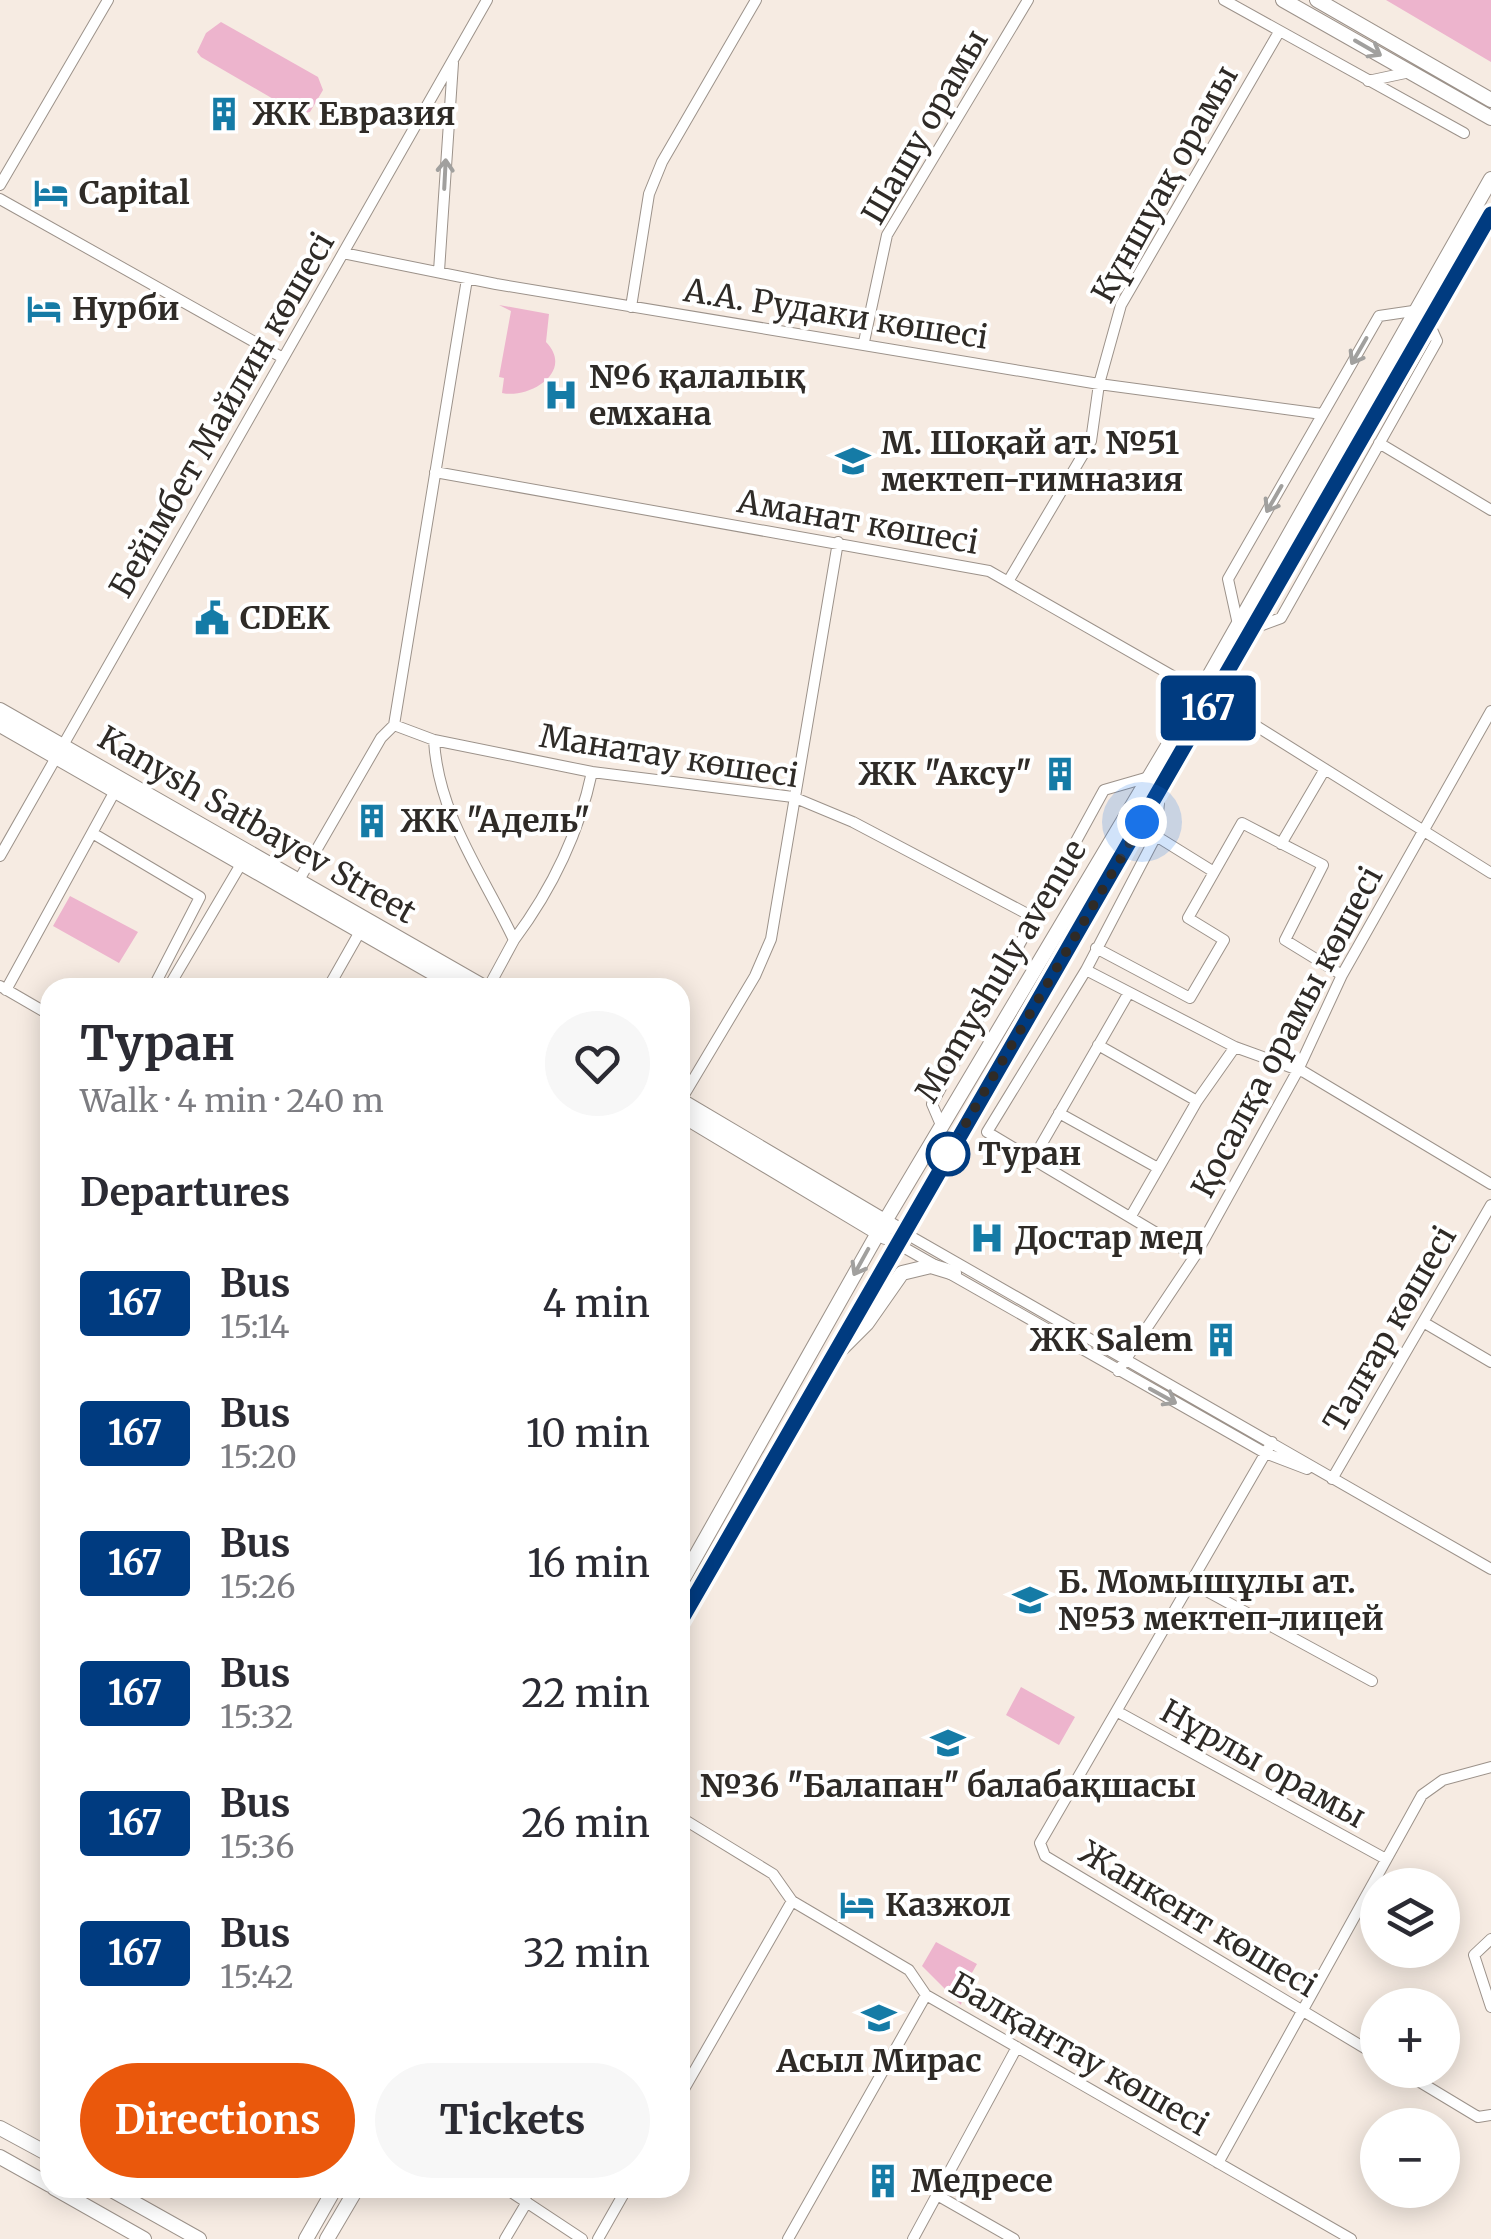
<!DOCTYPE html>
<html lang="en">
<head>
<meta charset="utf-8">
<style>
  :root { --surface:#fff; --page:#f7f7f7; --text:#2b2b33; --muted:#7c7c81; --accent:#ea580c }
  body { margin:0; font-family:Merriweather,serif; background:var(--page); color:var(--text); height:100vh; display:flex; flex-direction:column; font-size:38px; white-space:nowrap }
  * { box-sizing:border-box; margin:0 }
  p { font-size:32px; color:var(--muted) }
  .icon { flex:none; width:55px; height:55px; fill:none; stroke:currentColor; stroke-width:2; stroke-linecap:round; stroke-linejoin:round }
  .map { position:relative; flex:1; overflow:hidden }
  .sheet { position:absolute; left:40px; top:978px; width:650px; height:1220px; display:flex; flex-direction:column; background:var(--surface); border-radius:30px; box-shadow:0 5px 25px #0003 }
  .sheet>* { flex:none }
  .badge { padding:0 20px; border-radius:8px; font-size:35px; line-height:65px }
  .controls { position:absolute; left:1360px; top:1868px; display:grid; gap:20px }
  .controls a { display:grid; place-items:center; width:100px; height:100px; border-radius:50%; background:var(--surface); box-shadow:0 5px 25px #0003; font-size:50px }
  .you { position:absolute; width:50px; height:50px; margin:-25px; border:8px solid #fff; border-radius:50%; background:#1a73e8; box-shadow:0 0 0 15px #1a73e833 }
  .map>.badge { position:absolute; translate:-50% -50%; box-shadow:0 0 0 5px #fff }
  h2 { padding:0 40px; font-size:38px; line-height:90px }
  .round { display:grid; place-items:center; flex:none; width:105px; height:105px; border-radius:52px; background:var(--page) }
  .summary { display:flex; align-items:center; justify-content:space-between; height:170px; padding:0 40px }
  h1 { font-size:48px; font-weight:700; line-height:75px }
  .action { display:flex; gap:20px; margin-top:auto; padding:20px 40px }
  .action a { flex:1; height:115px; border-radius:60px; background:var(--accent); color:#fff; font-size:40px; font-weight:700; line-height:115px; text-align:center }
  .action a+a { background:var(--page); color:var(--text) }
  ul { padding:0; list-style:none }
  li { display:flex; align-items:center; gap:30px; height:130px; padding:0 40px }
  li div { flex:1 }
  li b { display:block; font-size:38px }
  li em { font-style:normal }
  li .badge { min-width:110px; font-weight:700; text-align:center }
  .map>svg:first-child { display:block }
</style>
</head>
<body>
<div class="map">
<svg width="1491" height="2239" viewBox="0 0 1491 2239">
  <rect width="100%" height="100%" fill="#f6ebe2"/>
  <path fill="#edb4cd" d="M1386,0h105v62z
    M221,22l97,55 5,13 -13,22 -11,2 -98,-57 -4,-5 9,-19z
    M499,305l50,9 -3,28c29,30 -17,57 -44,51l2,-15 -5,-1 12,-66z
    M70,896l68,36 -19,31 -66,-37z
    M1021,1687l54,30 -16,28 -53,-30z
    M936,1942l41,22 -12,21 -4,20 -39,-39z"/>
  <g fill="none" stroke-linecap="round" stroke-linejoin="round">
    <g stroke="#9c928a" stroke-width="12">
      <path id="minor" d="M1224,0l240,133
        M1368,81l42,-9
        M0,185l108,-185
        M0,199l283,159
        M343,253l153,31 603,100 223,30
        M439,271l14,-208
        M631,307l18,-113 13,-32 94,-162
        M864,342l23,-107 141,-235
        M1379,443l112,67
        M435,472l554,99 224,128 278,174
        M1009,580l82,-139 8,-57 22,-79 158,-273
        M1237,620l-9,-41 151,-263 34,-5
        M1254,628l27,-10 156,-277 -8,-18
        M394,725l40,15 158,32 201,25 60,25 180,95
        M434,740c4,75 49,134 80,200l-26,48
        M1160,791l-4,45 -70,134 -99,162 208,124
        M94,834l106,63 -47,91
        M1156,836l58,36
        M1281,844l44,-75
        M0,856l487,-856
        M299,880l82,-142 13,-13 73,-446
        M514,940c38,-51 65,-107 78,-168
        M1096,948l94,50 34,-58 -36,-22 54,-95 81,42 -38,75 57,35
        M1086,970l149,77 69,25 187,112
        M0,986l50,29
        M168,988l76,-129
        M328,988l34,-60
        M6,990l109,-199
        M1098,1045l99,56
        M681,1100l74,-124 16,-37 67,-397
        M1059,1113l99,55
        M941,1125l-9,-21 172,-314 45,-13
        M1033,1159l95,-165
        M1131,1216l66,-115 38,-54
        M903,1232l588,337
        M896,1243l369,210 42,16
        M1423,1322l68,40
        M1118,1371l77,-115 103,-186 44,-95 149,-264
        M1272,1442l-232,401 5,13 333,200
        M1332,1479l159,-274
        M1192,1583l180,98
        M1118,1712l266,146
        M680,1817l93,57 19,27 117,69 17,25 425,244
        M1491,1939l-17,16 17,52
        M1400,2070l78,47 13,-2
        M680,2096l112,-195
        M1218,2163l204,-368 21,-15 48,-13
        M505,2188l77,51
        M937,2195l77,44
        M505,2239l22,-37
        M598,2239l29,-51
        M788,2239l138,-244
        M913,2239l104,-192"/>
    </g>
    <g stroke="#9c928a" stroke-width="16">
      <path id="major" d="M1283,0l208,118
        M1317,0l174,100
        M0,710l486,278
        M0,725l459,263
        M680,1100l223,132
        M680,1114l205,123
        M842,1348l25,-25 35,-50 29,-7 23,7
        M680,1584l198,-351 322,-541 291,-513
        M680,1622l811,-1408
        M0,2128l50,27
        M0,2157l50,28
        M54,2188l90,51
        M108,2188l91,51
        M306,2239l29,-51
        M327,2239l30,-51"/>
    </g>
    <use href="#minor" stroke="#fff" stroke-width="10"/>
    <use href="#major" stroke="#fff" stroke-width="14"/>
  </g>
  <defs><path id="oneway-shaft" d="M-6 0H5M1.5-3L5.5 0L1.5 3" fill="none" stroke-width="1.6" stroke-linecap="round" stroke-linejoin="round" transform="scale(2.5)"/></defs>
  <g stroke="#a1a09e">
    <use href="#oneway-shaft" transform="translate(1368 48) rotate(30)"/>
    <use href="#oneway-shaft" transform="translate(445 174) rotate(-87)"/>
    <use href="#oneway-shaft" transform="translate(1359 351) rotate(120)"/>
    <use href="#oneway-shaft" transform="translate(1274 499) rotate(120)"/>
    <use href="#oneway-shaft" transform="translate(861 1262) rotate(119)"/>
    <use href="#oneway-shaft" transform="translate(1163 1396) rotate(29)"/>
  </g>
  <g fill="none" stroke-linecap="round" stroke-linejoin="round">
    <g stroke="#fff" stroke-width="22">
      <path id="line" d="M680,1622l811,-1408"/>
    </g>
    <use href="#line" stroke="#003b80" stroke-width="15"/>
    <path stroke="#2f2b27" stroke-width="10" stroke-dasharray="0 18" d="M948,1154l194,-332"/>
  </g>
  <defs>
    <g id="building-bare" transform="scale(2.7)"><path d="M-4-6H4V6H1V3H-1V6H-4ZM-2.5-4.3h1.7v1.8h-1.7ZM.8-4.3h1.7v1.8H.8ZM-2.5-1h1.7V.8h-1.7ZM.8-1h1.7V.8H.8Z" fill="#157ba6" stroke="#fff" stroke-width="2.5" paint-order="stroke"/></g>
    <g id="hotel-bare" transform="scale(2.7)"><path d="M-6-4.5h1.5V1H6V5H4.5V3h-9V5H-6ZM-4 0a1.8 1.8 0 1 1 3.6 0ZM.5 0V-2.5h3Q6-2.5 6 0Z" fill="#157ba6" stroke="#fff" stroke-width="2.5" paint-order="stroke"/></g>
    <g id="hospital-bare" transform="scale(2.7)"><path d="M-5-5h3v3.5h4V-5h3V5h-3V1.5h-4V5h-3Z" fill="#157ba6" stroke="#fff" stroke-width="2.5" paint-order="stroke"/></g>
    <g id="school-bare" transform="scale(2.7)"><path d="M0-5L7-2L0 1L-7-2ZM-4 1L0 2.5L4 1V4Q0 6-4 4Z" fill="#157ba6" stroke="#fff" stroke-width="2.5" paint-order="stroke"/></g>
    <g id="civic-bare" transform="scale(2.7)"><path d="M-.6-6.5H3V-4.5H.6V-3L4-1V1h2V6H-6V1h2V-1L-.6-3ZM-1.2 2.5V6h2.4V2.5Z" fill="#157ba6" stroke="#fff" stroke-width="2.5" paint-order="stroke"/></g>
  </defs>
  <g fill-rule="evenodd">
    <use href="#building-bare" x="224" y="114"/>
    <use href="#hotel-bare" x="51" y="193"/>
    <use href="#hotel-bare" x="44" y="309"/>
    <use href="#hospital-bare" x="561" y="395"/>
    <use href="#school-bare" x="853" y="461"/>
    <use href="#civic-bare" x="212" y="618"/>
    <use href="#building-bare" x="1060" y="774"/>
    <use href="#building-bare" x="372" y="821"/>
    <use href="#hospital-bare" x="987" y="1238"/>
    <use href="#building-bare" x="1221" y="1340"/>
    <use href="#school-bare" x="1030" y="1600"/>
    <use href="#school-bare" x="948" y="1743"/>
    <use href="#hotel-bare" x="857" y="1905"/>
    <use href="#school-bare" x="879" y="2018"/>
    <use href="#building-bare" x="883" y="2181"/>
  </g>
  <circle fill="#fff" stroke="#003b80" stroke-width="5" cx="948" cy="1154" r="20"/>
  <g text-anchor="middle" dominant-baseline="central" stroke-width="8" stroke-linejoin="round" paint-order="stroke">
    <g font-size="32" font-weight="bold" fill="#2f2b27" stroke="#fff" text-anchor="start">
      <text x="252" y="114">ЖК Евразия</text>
      <text x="79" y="193">Capital</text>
      <text x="72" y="309">Нурби</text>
      <text x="589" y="377">№6 қалалық<tspan x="589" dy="37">емхана</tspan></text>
      <text x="881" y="443">М. Шоқай ат. №51<tspan x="881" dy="37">мектеп-гимназия</tspan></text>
      <text x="240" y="618">CDEK</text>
      <text x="1032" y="774" text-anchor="end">ЖК "Аксу"</text>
      <text x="400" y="821">ЖК "Адель"</text>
      <text x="1015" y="1238">Достар мед</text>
      <text x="1193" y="1340" text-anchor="end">ЖК Salem</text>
      <text x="1058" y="1582">Б. Момышұлы ат.<tspan x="1058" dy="37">№53 мектеп-лицей</tspan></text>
      <text x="948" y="1786" text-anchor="middle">№36 "Балапан" балабақшасы</text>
      <text x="885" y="1905">Казжол</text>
      <text x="879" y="2061" text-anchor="middle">Асыл Мирас</text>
      <text x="911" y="2181">Медресе</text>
    </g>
    <g font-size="32" fill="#2f2b27" stroke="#fff">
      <text transform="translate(925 127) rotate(-60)">Шашу орамы</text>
      <text transform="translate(1165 184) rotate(-61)">Күншуақ орамы</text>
      <text transform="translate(836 314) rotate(9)">А.А. Рудаки көшесі</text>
      <text transform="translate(222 415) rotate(-60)">Бейімбет Майлин көшесі</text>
      <text transform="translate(858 522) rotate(10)">Аманат көшесі</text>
      <text transform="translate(669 756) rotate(9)">Манатау көшесі</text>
      <text transform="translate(257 825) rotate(30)">Kanysh Satbayev Street</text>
      <text transform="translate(1001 971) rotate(-59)">Momyshuly avenue</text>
      <text transform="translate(1287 1032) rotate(-62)">Қосалқа орамы көшесі</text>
      <text transform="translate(1390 1329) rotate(-60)">Талғар көшесі</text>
      <text transform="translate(1263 1764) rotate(29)">Нұрлы орамы</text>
      <text transform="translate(1198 1919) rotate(31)">Жанкент көшесі</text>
      <text transform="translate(1079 2054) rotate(30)">Балқантау көшесі</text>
    </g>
    <g font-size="32" font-weight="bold" fill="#2f2b27" stroke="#fff" text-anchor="start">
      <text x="978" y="1154">Туран</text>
    </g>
  </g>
</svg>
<div class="controls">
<a><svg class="icon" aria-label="layers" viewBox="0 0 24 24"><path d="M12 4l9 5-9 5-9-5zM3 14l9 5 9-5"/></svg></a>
<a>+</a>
<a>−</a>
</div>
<div class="you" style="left:1142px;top:822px"></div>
<b class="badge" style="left:1208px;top:708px;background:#003b80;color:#fff">167</b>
<section class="sheet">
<div class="summary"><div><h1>Туран</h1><p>Walk · 4 min · 240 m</p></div><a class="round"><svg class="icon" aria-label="heart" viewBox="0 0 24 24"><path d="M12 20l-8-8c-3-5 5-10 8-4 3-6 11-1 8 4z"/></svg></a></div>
<h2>Departures</h2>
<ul>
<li><span class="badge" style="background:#003b80;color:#fff">167</span><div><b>Bus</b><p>15:14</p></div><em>4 min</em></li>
<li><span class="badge" style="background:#003b80;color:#fff">167</span><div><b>Bus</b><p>15:20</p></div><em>10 min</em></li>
<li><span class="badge" style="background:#003b80;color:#fff">167</span><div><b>Bus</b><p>15:26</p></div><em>16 min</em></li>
<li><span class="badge" style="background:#003b80;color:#fff">167</span><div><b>Bus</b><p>15:32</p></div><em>22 min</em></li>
<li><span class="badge" style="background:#003b80;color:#fff">167</span><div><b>Bus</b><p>15:36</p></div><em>26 min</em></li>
<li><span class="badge" style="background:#003b80;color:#fff">167</span><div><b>Bus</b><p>15:42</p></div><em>32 min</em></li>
</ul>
<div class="action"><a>Directions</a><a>Tickets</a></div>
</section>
</div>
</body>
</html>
